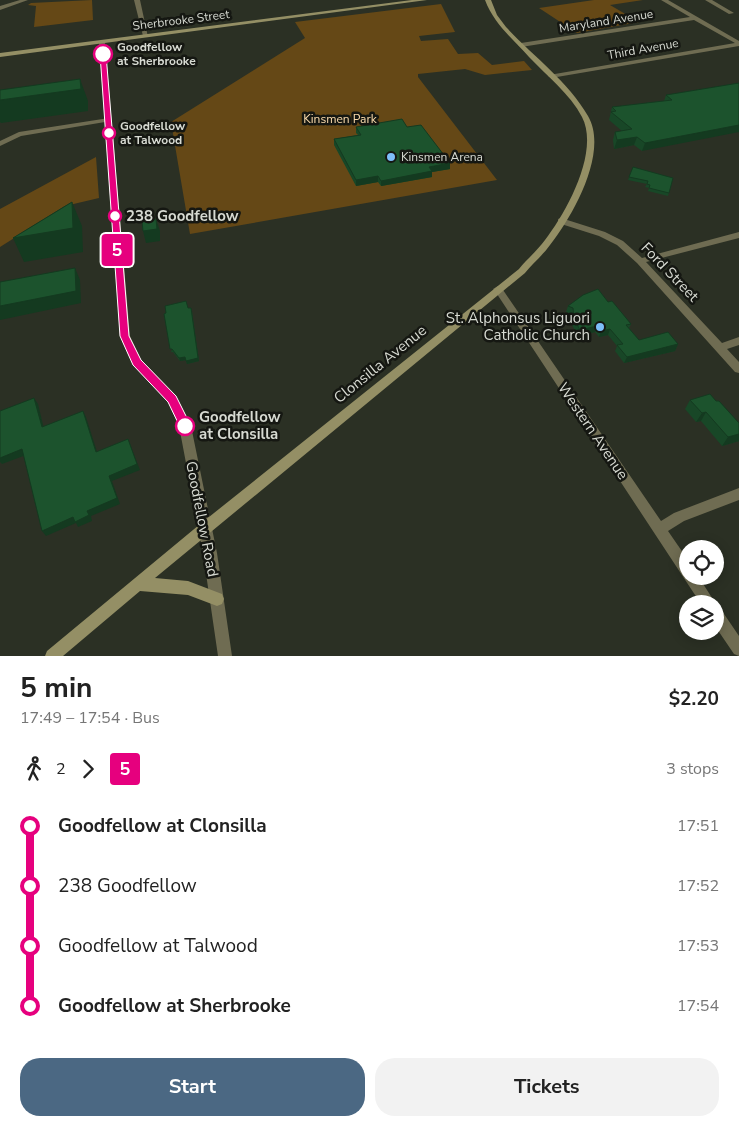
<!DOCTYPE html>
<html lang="en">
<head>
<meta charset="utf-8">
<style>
  :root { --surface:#fff; --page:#f2f2f2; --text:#222; --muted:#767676; --accent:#4b6883 }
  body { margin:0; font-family:"Nunito Sans",sans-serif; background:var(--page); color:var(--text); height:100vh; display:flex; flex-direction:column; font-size:19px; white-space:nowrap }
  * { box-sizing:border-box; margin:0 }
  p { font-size:16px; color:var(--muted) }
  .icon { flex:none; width:28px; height:28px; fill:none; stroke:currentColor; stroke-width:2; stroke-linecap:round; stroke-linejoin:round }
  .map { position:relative; height:656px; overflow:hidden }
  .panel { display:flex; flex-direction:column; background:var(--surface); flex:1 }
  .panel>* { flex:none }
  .badge { padding:0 10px; border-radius:4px; font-size:18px; line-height:32px }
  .controls { position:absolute; left:679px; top:540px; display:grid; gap:10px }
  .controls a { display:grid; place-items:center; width:45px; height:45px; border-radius:50%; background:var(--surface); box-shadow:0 2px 12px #0003; font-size:25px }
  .map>.badge { position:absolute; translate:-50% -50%; box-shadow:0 0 0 2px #fff }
  .legs { display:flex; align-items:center; gap:8px; height:55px; padding:0 20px; font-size:16px }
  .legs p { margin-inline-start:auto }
  .summary { display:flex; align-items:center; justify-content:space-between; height:85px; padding:0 20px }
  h1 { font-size:28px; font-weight:700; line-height:38px }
  .button { display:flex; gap:10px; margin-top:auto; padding:10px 20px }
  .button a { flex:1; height:58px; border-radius:20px; background:var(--accent); color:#fff; font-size:20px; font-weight:700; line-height:58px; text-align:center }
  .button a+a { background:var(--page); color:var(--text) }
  ul { padding:0 20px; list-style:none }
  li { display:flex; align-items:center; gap:18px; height:60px; font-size:19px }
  li i { display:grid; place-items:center; width:8px; height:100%; margin:0 6px; background:currentColor }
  li i::after { content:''; width:12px; height:12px; margin:-6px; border:4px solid; border-radius:50%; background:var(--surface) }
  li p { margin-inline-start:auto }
  li:first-child i { background:linear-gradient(#0000 50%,currentColor 0) }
  li:last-child i { background:linear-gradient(currentColor 50%,#0000 0) }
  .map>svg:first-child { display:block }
</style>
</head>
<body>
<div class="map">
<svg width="739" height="656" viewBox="0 0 739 656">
  <rect width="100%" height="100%" fill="#2b3024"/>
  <path fill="#654816" d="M92,0l1,20 -59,7 2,-21 -8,-1 3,-2z
    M594,0h49l-33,5 29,17 -62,11 -38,-25z
    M441,4l14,28 -36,4 2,5 27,-2 10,15 20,-1 14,12 32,-4 8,9 -47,5 -20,-6 -47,5v3l79,103 -307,54 -19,-112 134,-84 -10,-16z
    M96,157l3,41 -34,8 -65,41v-38z"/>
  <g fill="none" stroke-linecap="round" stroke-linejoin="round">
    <path fill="#6f6c52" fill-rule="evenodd" d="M20,0h8l-28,10v-4z
      M134,0h6l8,37 -5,-1z
      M661,0h7l71,41v5l-188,32 -3,-2 1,-1 186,-32 -41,-23 -173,27 -3,-2 3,-2 169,-26z
      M705,0h7l22,13 -5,1z
      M109,118l2,1v2l-90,15 -21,10v-5l19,-9z
      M561,218l44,14 18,9 19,17 97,-26v6l-93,24 76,81 17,-6v8l-12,4 12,13v11l-4,-1 -98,-109 -20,-18 -18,-9 -41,-13v-4z
      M498,286l3,1 160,234 13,-8 65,-25v12l-55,21 -16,10 20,29v16h10l18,28 -1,2 5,2 19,28v20l-5,-2 -19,-28v-22h-14l-206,-313 -2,-2z"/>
    <path fill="#6f6c52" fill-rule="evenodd" d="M102,40l3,2 25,294 11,24 35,36 15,30 26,127 15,103h-14l-15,-103 -24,-127 -11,-24 -35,-37 -13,-29 -21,-294z"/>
    <path fill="#948f65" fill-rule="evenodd" d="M412,0h15l-427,57v-4z
      M485,0h6l6,15 9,12c27,29 62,54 82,89 21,36 -15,100 -38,129 -7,10 -17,18 -25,28l-370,305 33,3 34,13 2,5 -2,5 -5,2 -29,-11 -48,-4 -77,65h-18l2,-5 152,-126 320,-256c8,-10 18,-18 26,-29 21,-27 55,-88 37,-123 -12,-23 -35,-41 -53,-60 -16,-18 -35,-33 -44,-57z"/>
  </g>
  <path fill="#184727" d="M739,83l-97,68 -8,-6 -20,4 -1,-9 2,-8 7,-1 -13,-11 3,-13 52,-6 2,-6z
    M356,127h51l43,36v6l-18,3v5l-51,9 -3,-4 -22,4 -22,-41v-6l24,-4 -2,-2z
    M633,167l40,11 -5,18 -20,-5 1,-3 -4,-1 2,-3 -19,-4z
    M608,302l23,22 -2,4 10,12 39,4 -3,7 -51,12 -9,-12 2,-5 -9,-11 -9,2 -4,-5 -17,4 -6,-11 -1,-11 -5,-2 2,-6z
    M188,308l4,3 7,50 -12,3 -1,-4 -6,1 -7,-9h-2z
    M690,400l26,1 23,22v18l-17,5 -21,-25 -5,1 -11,-13z"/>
  <path fill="#143a20" d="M80,79l8,22v10l-87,12 -1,-1v-22z
    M739,125v7l-97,19 3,-8z
    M637,137l-3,8 -20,4 3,-9z
    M450,163v6l-18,3v5l-51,9v-5l48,-14z
    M378,176v6l-22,4v-6z
    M72,202l10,24 1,26 -59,10 -11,-24z
    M156,219l4,12v10l-14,2 -3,-12z
    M75,268l5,12 1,23 -81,17v-14z
    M191,308l8,53 -12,3 -1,-3z
    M597,326l-2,6 -17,4 2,-6z
    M610,329l-2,6 -9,2 2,-6z
    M678,344l-3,7 -51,12 3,-6z
    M185,357l1,3 -6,1 -1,-3z
    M34,398l4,6 7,29 -3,-6z
    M83,411l3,6 13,41 -3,-6z
    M706,412l-5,9 -5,1 6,-9z
    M739,434v7l-17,5 6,-9z
    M128,439l12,31 -28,11 8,23 -29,12 1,5 -14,6 -2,-4 -30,13 -4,-5 45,-20 22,-35z
    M22,449l4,6 -24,9 -2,-2v-4z"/>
  <path fill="#1c532d" stroke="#143a20" d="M80,79l1,10 -81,11v-10z
    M739,83v42l-94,18 -8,-6 -20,3 -2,-8 17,-3 -21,-17 5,-1 -4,-4 60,-7 -6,-5z
    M402,119l5,8 14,-2 29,38 -21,4 3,4 -51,10 -3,-5 -22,4 -22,-41 27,-4 -5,-8z
    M633,167l40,11 -4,15 -20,-5 1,-3 -3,-1 1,-3 -19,-4z
    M72,202l1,26 -60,10z
    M156,219l1,10 -14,2 -1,-10z
    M75,268l1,23 -76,15v-24z
    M598,289l10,13 4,-1 19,23 -5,1 13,15 29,-8 10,12 -51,13 -10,-12 6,-1 -13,-15 -9,2 -4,-5 -17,4 -6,-11 -1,-11 -5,-2 15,-11z
    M186,301l2,7h3l7,50 -12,3 -1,-4 -6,1 -7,-9h-2l-6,-35 2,-1 -1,-7z
    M710,394l6,7h3l20,22v11l-11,3 -22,-25 -4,1 -12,-13z
    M34,398l8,29 41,-16 13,41 32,-13 9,25 -28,12 8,22 -30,13 2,4 -14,7 -2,-5 -31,14 -20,-82 -22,9v-47z"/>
  <path fill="#e6007e" stroke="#fff" d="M103,53l3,1 23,282 12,24 35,36 15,30 -6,4 -4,-1 -13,-27 -35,-37 -13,-29 -20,-282z"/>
  <g fill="#fff" stroke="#e6007e" stroke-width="2.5">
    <circle cx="103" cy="54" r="9"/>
    <circle cx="109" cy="133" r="6"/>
    <circle cx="115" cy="216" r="6"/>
    <circle cx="185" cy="426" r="9"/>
  </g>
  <g fill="#7dbef9" stroke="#151712" stroke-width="2">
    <circle cx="391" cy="157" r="5"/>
    <circle cx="600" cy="327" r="5"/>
  </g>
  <g text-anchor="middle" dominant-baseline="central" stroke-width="5" stroke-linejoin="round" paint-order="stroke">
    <g font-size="12" fill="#d7dad2" stroke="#151712">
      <text transform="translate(181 20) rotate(-7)">Sherbrooke Street</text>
      <text transform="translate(606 21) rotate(-9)">Maryland Avenue</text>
      <text transform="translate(643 49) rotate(-10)">Third Avenue</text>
    </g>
    <g font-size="12" font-weight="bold" fill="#d7dad2" stroke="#151712" text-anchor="start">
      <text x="117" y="47">Goodfellow<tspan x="117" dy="14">at Sherbrooke</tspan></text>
      <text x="120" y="126">Goodfellow<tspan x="120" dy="14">at Talwood</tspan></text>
    </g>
    <g font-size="12" fill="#fcdcad" stroke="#151712">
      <text x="340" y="119">Kinsmen Park</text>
    </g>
    <g font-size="12" fill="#d7dad2" stroke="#151712" text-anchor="start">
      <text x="401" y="157">Kinsmen Arena</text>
    </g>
    <g font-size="15" font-weight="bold" fill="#d7dad2" stroke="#151712" text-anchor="start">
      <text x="126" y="216">238 Goodfellow</text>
      <text x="199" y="417">Goodfellow<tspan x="199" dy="17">at Clonsilla</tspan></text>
    </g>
    <g font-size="15" fill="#d7dad2" stroke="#151712">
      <text transform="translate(670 272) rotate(46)">Ford Street</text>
      <text transform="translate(380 364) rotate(-39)">Clonsilla Avenue</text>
      <text transform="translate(593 431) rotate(56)">Western Avenue</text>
      <text transform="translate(202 519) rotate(79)">Goodfellow Road</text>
    </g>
    <g font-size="15" fill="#d7dad2" stroke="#151712" text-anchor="end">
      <text x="590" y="318">St. Alphonsus Liguori<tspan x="590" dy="17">Catholic Church</tspan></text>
    </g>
  </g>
</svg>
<div class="controls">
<a><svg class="icon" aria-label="locate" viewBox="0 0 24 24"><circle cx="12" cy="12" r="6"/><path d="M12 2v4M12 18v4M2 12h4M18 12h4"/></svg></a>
<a><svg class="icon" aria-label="layers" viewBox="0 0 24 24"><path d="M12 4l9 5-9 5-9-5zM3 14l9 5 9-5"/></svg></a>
</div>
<b class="badge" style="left:117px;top:250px;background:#e6007e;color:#fff">5</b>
</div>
<section class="panel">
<div class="summary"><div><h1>5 min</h1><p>17:49 – 17:54 · Bus</p></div><b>$2.20</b></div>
<div class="legs"><svg class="icon" aria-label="walk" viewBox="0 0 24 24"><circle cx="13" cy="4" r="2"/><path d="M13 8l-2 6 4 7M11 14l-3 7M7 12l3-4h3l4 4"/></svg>2<svg class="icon" aria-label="forward" viewBox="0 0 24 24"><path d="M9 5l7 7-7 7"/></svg><b class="badge" style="background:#e6007e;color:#fff">5</b><p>3 stops</p></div>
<ul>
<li><i style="color:#e6007e"></i><b>Goodfellow at Clonsilla</b><p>17:51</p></li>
<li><i style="color:#e6007e"></i><span>238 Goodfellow</span><p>17:52</p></li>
<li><i style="color:#e6007e"></i><span>Goodfellow at Talwood</span><p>17:53</p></li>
<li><i style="color:#e6007e"></i><b>Goodfellow at Sherbrooke</b><p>17:54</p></li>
</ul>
<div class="button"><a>Start</a><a>Tickets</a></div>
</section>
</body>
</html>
